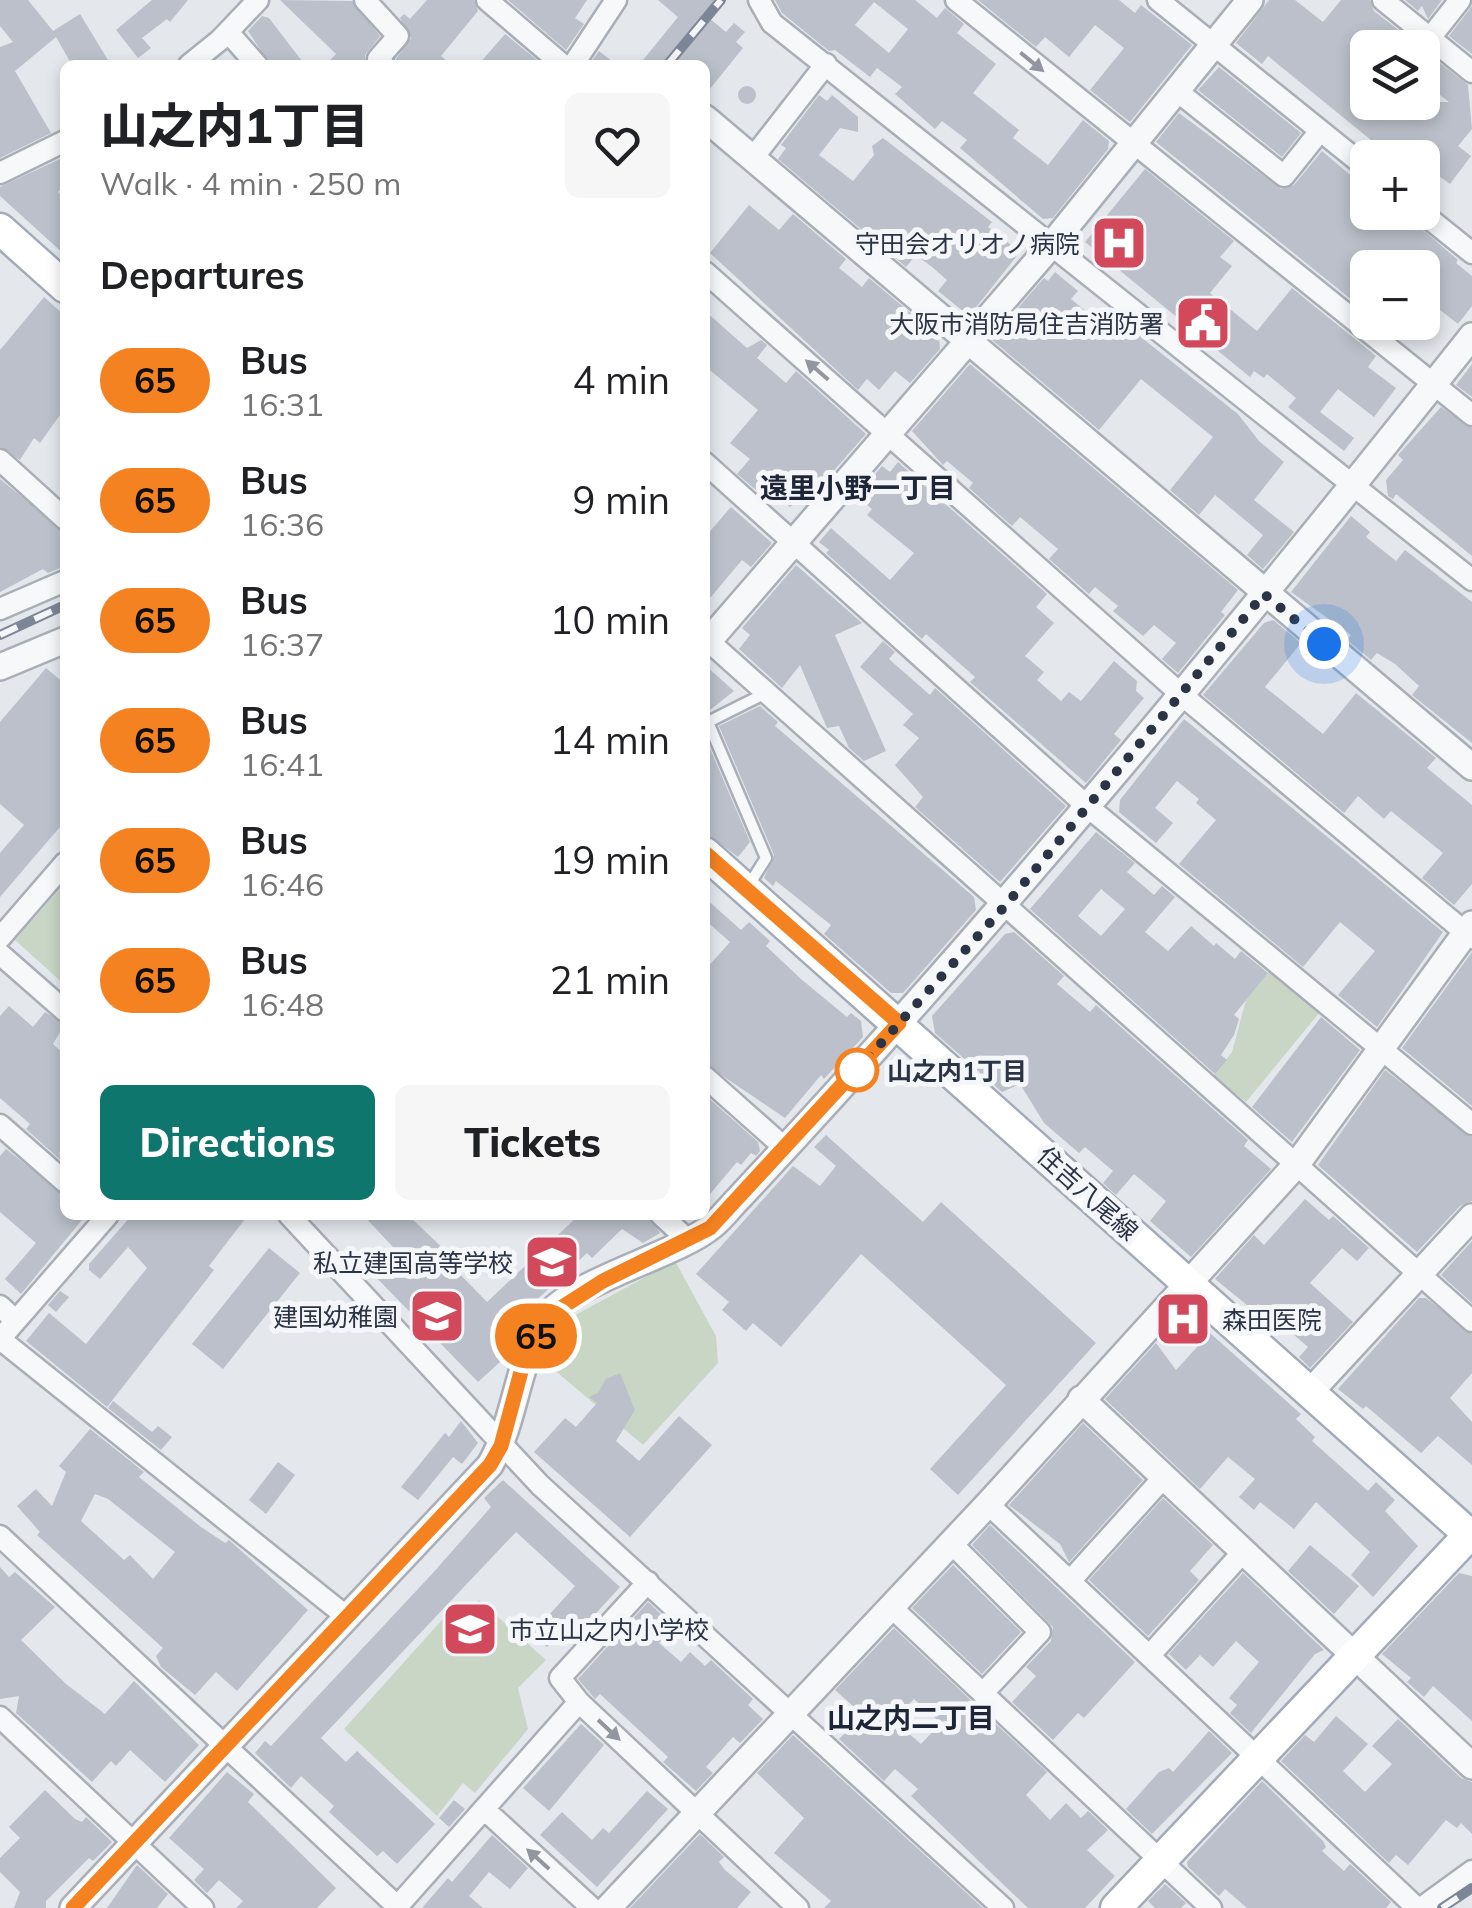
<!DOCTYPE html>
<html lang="en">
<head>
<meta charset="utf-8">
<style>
  :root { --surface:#fff; --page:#f6f6f6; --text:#202124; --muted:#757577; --accent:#0f766e }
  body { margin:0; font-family:Mulish,"Noto Sans JP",sans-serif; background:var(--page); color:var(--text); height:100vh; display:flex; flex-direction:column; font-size:38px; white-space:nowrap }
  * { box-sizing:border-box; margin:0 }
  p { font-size:32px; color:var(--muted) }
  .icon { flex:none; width:55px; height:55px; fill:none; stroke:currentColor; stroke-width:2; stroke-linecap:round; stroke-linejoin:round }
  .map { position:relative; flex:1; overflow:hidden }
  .panel { position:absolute; left:60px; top:60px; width:650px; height:1160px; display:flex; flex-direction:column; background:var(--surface); border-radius:15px; box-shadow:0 5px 15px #0003 }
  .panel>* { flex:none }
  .badge { padding:0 20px; border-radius:32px; font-size:35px; line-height:65px }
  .tools { position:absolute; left:1350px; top:30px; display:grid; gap:20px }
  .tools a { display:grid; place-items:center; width:90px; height:90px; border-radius:15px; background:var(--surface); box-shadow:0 5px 15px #0003; font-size:50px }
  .you { position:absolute; width:50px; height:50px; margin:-25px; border:8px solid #fff; border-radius:50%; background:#1a73e8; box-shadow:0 0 0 15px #1a73e833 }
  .map>.badge { position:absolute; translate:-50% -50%; box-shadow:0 0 0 5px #fff }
  h2 { padding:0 40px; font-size:38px; line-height:90px }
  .round { display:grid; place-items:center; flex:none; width:105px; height:105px; border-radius:15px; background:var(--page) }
  .headline { display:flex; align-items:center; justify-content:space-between; height:170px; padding:0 40px }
  h1 { font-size:48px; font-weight:800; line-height:75px }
  .button { display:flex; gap:20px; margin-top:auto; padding:20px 40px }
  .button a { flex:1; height:115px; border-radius:15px; background:var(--accent); color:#fff; font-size:40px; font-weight:800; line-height:115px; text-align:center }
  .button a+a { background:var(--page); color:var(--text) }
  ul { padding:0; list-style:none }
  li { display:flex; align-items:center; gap:30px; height:120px; padding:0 40px }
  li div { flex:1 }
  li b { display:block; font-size:38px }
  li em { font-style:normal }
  li .badge { min-width:110px; font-weight:700; text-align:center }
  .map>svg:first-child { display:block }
</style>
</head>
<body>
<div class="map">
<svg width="1472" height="1908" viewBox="0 0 1472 1908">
  <rect width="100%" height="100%" fill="#e4e7ec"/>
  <path fill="#c9d6c5" d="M65,883v102l-50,-45z
    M1270,970l50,42 -74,90 -33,-26 19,-24 14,-52z
    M675,1261l41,75 2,27 -75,82 -97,-82 11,-38z
    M479,1600l67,60 -28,28 10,41 -53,64 -12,-10 -26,33 -93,-87 114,-127 9,10z"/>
  <path fill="#bbc0ca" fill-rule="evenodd" d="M0,0h28l25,31 27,-17 31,51h-39l-16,-28 -41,34 36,62 -51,25v-111l13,-5 -13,-16z
    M152,0h36l-18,22 -3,-3 -25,19 9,10 -13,10 -22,-28z
    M280,0l72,1 28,35 -15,19 1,10h-41l11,-11z
    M427,0h47l4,11 -37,45 10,9h-54l-1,-6 15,-21 -11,-20 4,-4 6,5z
    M508,0h79l-12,18 9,6 -18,26z
    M658,0h57l-11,14 22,18 8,-9 11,9 -9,10 7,6 -38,47v-30h-66l39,-48z
    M775,0h140l22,18 8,-10 19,16 -7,9 39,31 -23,29 46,37 -6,8 35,27 35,-45 26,21 -1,8 -55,69 -10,1 -83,-71 7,-8 -25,-19 -7,8 -40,-35 7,-7 -25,-19 -7,9 -35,-27 -6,1 -47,-38zM874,2l34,27 -19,24 -34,-28z
    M978,0h141l16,13 6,-8 51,40 -62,77 -40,-32 34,-42 -29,-23 -26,32 -24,-20 -9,10z
    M1269,0h26l28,22 18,-22h29l4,11 27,21 -13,16h-20v54h81l-27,-21 1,-31 45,35 4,44 -14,17 13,10 -21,28 -28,-20v-6h-29l-125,-102 -6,8 -26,-21z
    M1405,0h37l-14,19 -6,-13 -4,5z
    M1472,6v48l-23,-18z
    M262,16l7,2 36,47h-35l-22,-34z
    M505,34l32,26 -4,5h-55z
    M599,51l18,14h-28z
    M1219,67l82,66 -19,24 -84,-67z
    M738 95a9 9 0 1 1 18 0a9 9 0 1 1-18 0Z
    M819,95l8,6 5,-6 26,22v15l-18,-4 -21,27 34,26 21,-26 -2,-9 11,-8 109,84 -4,5 32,25 -51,64 -31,-25 9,-11 -15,-13 -16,-12 -10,12 -128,-108 8,-11 -5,-3z
    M1179,113l102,76 13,-4 28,-34 46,39v22h17l18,16 7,-9 48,41 -2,3 16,13v30l-14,18 -36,-28v-28h-54v45l-212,-171z
    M64,157l1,27 -7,8 7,6v57l-65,-59v-9z
    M1145,169l89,72 -14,16 12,9 -22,27 47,38 35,-43 84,68 -8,11 28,21 -22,29 -36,-28 -18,23 34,26 -10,13 -56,-44 8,-9 -29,-24 -3,4 -10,-7 -4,6 -165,-135z
    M749,205l30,25 14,-16 53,45 -7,9 11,9 12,10 7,-9 70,59 1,12 -30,34 -15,-12 -16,19 -12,-11 -9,11 -148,-137z
    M1055,272l23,19 -7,8 40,33 9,-11 17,13 101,80 21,27 25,21 -30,38 40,32 -31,37 -16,-14 16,-20 -48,-40 -16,20 -29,-25 43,-53 -72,-58 -42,51 -108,-91 53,-61 4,3z
    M44,297l21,19v92l-25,35 -6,-5 -14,22 -20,-13v-97z
    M705,311l42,37 14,-8 6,5 -10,13 29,25 10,-12 70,63 -58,66 -4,-3 -14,10 -22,-18 -5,7 -26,-22 13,-15 -20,-16 28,-33 -53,-44z
    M970,364l268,226 -17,22 4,3 -47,58 -16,-14 14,-16 -22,-18 -11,11 -30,-25 5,-5 -23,-19 -6,7 -40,-35 9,-10 -38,-32 -8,9 -43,-38 4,-5 -26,-22 -4,4 -31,-34z
    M1472,364v33l-16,-12z
    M1441,407l31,21v128l-76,-62 -3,5 -5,-3 -2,-16 17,-20 -5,-5z
    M898,462l149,132 -11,13 18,16 -29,33 19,16 -7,8 24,21 8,-9 12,9 33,-40 23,20 -1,10 8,7 -30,36 7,6 -35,43 -116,-101 5,-5 -49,-43 -4,5 -96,-86 3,-3 -10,-8 12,-14 59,52 24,-27 -47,-38 5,-6 -6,-5 15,-18 -10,-7 11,-13 8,6z
    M0,479l65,53v34l-17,7 -5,-4 -43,23z
    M731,507l41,36 -21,24 -9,-7 -37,44v-67z
    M1351,516l19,16 -4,5 30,24 9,-11 67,52v141l-60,-48 7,-9 -24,-22 -18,-11 -6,7 -24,-20 4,-5 -60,-43z
    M796,565l66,58 -27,12 51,116 -22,10 -15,-13 -10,-22 -12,2 -27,-63 -18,23 -43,-39 11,-14 -8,-7z
    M1273,620l28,23 -36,44 58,47 33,-41 80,65 -9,10 45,37v79l-18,21 -32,-27 21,-25 -52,-42 -7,8 -26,-23 -14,17 -141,-118 61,-72z
    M883,641l12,11 -6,7 41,36 5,-7 131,118 -66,76 -85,-75 8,-10 -28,-32 24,-27 -16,-13 10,-11 -53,-47z
    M705,665l29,26 -29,23z
    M46,668l19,16v137l-65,76v-44l24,-28 -24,-21v-82z
    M760,706l18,16 -3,4 199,171 2,13 -73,83h-12l-67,-59 7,-9 -55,-44 -3,5 -9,-8 10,-23 -55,-129z
    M1184,719l259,213 -66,95 -39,-32 37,-44 -35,-29 -37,45 -124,-103 37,-44 -20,-17 3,-4 -22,-18 -22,27 18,15 -17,20 -37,-31 1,-12z
    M705,737l45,105 -12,15 -33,-25z
    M1096,832l39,31 -8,9 27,23 8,-9 13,11 -30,35 23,19 23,-25 23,20 2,-3 19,16 6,-8 27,22 -34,42 5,4 -5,16 -13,20 6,5 -12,14 -185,-165zM1101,889l24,20 -24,27 -23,-20z
    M705,898l36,32 8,-8 21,19 -4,5 35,33 46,38 4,-4 10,8 2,16 -39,42 -3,-4 -36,43 -80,-54v-94l25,-28 -25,-22z
    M1014,932l50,44 -7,8 33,28 6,-7 152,135 -4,6 27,23 -80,88 -41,-36 16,-20 -32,-27 -18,21 -13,-12 10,-12 -28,-24 -6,6 -35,-30 -24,-39 -18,8 -67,-59 -3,-17 73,-82z
    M1472,952v154l-70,-58z
    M9,1006l24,21 12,-15 20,12 -12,20 12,11v91l-6,7 6,11 -39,-35 4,-5 -30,-26v-82z
    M1321,1017l39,33 -68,92 -40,-35z
    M1385,1070l87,67v64l-12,5 -43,46 -99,-87z
    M705,1095l53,47 2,9 -4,5 -5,-3 -10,12 -4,-3 -32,38z
    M826,1135l97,87 18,-20 155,141 -138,152 -28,-26 76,-84 -145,-131 -80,93 -28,-24 -7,8 -24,-21 7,-8 -33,-28 97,-108 27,20 16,-20 -22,-19z
    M6,1149l59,46v20h21l-65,79 -16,-15 31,-36 -36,-31v-56z
    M1305,1199l24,21 4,-4 36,32 -12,13 -15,-13 -32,35 43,39 -43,46 -11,-11 9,-10 -50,-43 -5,6 -38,-31 39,-44 10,10z
    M132,1215h116l-39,51 5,4 -107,137 -81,-66 23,-28 37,31 61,-76 -19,-21 -28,32 -11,-9v-6z
    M363,1215h45l44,42 -2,7 37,38 92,-87h69l12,18 -17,10 -21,-14 -30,29 -5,-5 -76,71 -11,38 -22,20 -110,-113 25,-22z
    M1472,1241v62l-31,-28z
    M269,1248l31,25 -77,96 -31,-25z
    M60,1291l9,6 -13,15 -8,-7z
    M1419,1298h7l46,36v39l-22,25 22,24v43l-34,-29 -17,17 -55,-47 -3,3 -25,-20z
    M1210,1333l91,81 -5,5 19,18 -3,4 56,50 8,-9 19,18 -10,11 33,35 -45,51 -22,-22 19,-23 -54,-50 -22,27 -34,-27 -6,8 -15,-13 16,-18 -27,-22 -28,32 -95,-90 51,-56 20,27z
    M620,1373l15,37 -19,31 23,20 40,-45 33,29 -82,92 -96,-85 31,-34 11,9 21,-24 -8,-6 9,-4 8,-14z
    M113,1401l39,31 6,-6 14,11 -11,13 -53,-42z
    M461,1421l17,22 -16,21 -9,-7 -35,43 -17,-13 44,-54 4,4z
    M1083,1423l60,57 -74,82 -9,-18 -51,-39z
    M90,1429l54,43 -5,5 62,50 24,16 4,-3 79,70 -71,81 -21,-19 -21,23 -34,-28 -5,-11 7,-8 -126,-113 3,-3 -23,-26 19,-17 16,17 14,-34 -7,-6zM95,1494l13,5 67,53 -22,27 -23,-24 -6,5 -43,-39z
    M278,1462l17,13 -29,39 -17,-14z
    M503,1480l117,107 -52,57 -11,-9 -10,12 -15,-13 43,-48 -59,-54 -195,206 25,24 11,-11 78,73 -38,40 -14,-13 -6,5 -48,-44 5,-6 -33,-30 -10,12 -36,-35 10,-12 6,5 161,-172 59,-67 -7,-9z
    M1163,1498l50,47 -23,26 9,9 -51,56 -59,-56z
    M990,1525l145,137 -51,56 -6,-5 -25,27 -41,-38 24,-26 -10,-9 25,-26 2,-14 -81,-82z
    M1310,1545l49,41 -25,28 -46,-43z
    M953,1565l68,67 -39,42 -70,-66z
    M0,1567l9,10 6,-5 40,35 -34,33 45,44 39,30 29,-33 65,64 -34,37 -35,-32 -14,16 -5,-5 -19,21 -76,-69 3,-17 -19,3z
    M1243,1573l81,77 -9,4 -64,79 -21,-20 7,-8 -8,-7 30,-36 -23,-21 -23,26 -13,-12 -14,15 -17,-16z
    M1459,1573l13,3v145l-39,-35 -9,11 -17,-15 4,-4 -29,-24z
    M648,1602l26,24 -15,17 22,19 9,-10 15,14 6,-6 42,39 -5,6 15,14 -23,24 -7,-6 -27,30 7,6 -17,18 -33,-29 5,-5 -68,-63 -5,5 -17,-20z
    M894,1628l153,144 -21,23 24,25 16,-17 15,15 7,-7 20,19 -21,20 28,26 -30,32h-57l-117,-112 7,-7 -23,-20 -11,12 -45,-42 13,-13 -9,-8 10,-12 -18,-16zM914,1699l27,24 -20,21 -28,-24z
    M1336,1716l32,28 -25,27 22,21 27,-28 -20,-18 26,-27 63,59 11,4v52l-11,-11 -4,5 -11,-8 -38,45 -12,-10 -7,8 -108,-102 24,-26 9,7z
    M581,1724l23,21 -55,66 -26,-23z
    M1209,1731l23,22 -80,81 -26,-25 33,-37 10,-4 4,4z
    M793,1735l190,173h-159l7,-7 -57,-48 30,-35 -47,-45z
    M227,1772l27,22 -6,8 88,86 -19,20h-81l7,-7 -24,-21 -12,13 -13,-13 10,-11 -35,-31z
    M1262,1781l61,60 3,6 -4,4 22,20 6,-7 41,38 -5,6h-139l-22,-19 -6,7 -31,-29 -1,-5z
    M45,1790l30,29 7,3 4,-5 26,25 -19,19 -4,-3 -43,43v7h-32l6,-16 -20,-20v-14l20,-20 -11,-11z
    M647,1791l21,18 -71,78 -57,-52 22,-23 30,28 11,-12 6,5z
    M454,1800l11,9 -16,18 -10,-9z
    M700,1834l24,23 -5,5 6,8 26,22 -14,16h-107z
    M492,1835l36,33 -18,21 -21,-17 -20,24 14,12h-61l26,-30 4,4z
    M137,1865l31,29 -11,14h-50z
    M1165,1884l21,19 -5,5h-26l-7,-7z"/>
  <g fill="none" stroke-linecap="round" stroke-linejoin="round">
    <g stroke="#a9aeb7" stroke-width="15">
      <path id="service" d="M749,885l17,-27 -58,-136 58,-29"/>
    </g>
    <g stroke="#a9aeb7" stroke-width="25">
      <path id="minor" d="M365,0l33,36 -20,23 6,6
        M487,0l76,65
        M759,0l13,23 700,557
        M956,0l516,415
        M1158,0l210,169
        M1383,0l89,72
        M228,32l29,33
        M1430,38l30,-38
        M189,65l31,-25 38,-40
        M573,65l43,-65
        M1177,91l107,85 36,-45
        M752,159l74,-95
        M0,173l65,-32
        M1421,212l51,41
        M705,272l478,424 289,242
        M0,460l65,59
        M705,463l383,344 384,317
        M0,609l65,-28
        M705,638l767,683
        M0,938l65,-75
        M0,954l65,57
        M705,1077l80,71
        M0,1125l65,57
        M289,1215l251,270 463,423
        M661,1215l26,24
        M0,1306l15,14
        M0,1339l347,278
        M0,1339l108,-124
        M988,1504l429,404
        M0,1536l399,372
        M951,1543l89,89 -57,61
        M1070,1581l94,-104
        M648,1582l-88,96 19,24 219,206
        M890,1606l321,302
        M1150,1655l93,-103
        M0,1717l203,191
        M484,1809l108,99
        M397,1907l182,-205
        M1421,1908l51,-37"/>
    </g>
    <g stroke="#a9aeb7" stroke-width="30">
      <path id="tertiary" d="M705,118l767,649
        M705,645l348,-402 197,-243
        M0,667l65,-27
        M1310,1392l162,-175
        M1081,1399l391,367
        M73,1908l417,-443c26,-45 26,-100 54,-145 25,-39 130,-63 168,-94 10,-8 18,-19 27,-28 258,-276 498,-566 733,-862
        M608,1908l380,-404 309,-340 175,-240"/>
    </g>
    <g stroke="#a3abb8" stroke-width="35">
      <path id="primary" d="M0,229l65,58
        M705,853l767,684
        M1116,1908l353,-373"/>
    </g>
    <use href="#service" stroke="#f7f8fa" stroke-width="10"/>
    <use href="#minor" stroke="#f7f8fa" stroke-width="20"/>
    <use href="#tertiary" stroke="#f7f8fa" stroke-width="25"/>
    <use href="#primary" stroke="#fff" stroke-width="30"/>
    <g stroke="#7d8696" stroke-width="10">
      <path id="rail" d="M667,65l54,-65
        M0,635l65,-30
        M1442,1908l30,-20"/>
    </g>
    <use href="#rail" stroke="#f4f6f9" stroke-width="6" stroke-dasharray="19" stroke-linecap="butt"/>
  </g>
  <defs><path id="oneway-solid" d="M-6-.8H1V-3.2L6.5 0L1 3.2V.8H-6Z" transform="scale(2.5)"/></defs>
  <g fill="#9196a0">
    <use href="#oneway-solid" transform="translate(1032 62) rotate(39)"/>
    <use href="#oneway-solid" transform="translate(817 370) rotate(-139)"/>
    <use href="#oneway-solid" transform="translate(609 1730) rotate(43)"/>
    <use href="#oneway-solid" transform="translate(538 1859) rotate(-138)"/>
  </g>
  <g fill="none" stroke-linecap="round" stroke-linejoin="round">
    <g stroke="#fff" stroke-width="22">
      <path id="line" d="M73,1908l417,-443 11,-19 21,-78 23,-50 58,-37 107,-53 189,-205 -194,-170"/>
    </g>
    <use href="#line" stroke="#f58220" stroke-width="15"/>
    <path stroke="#2b3445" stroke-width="10" stroke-dasharray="0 18" d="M857,1070l148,-164 259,-312 60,50"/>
  </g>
  <defs>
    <g id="hospital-square" transform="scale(2.875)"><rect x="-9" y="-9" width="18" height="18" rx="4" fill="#d1495b" stroke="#f4f6f9"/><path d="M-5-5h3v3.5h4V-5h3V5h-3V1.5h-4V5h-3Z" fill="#fff"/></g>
    <g id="civic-square" transform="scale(2.875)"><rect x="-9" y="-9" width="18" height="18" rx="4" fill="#d1495b" stroke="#f4f6f9"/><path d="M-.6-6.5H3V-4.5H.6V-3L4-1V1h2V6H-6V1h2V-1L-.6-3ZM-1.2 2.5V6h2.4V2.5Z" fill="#fff"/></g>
    <g id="school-square" transform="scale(2.875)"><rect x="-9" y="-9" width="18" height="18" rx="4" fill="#d1495b" stroke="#f4f6f9"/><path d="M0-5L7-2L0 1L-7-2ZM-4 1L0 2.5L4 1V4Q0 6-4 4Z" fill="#fff"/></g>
  </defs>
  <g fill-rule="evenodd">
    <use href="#hospital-square" x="1119" y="243"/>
    <use href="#civic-square" x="1203" y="323"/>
    <use href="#school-square" x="552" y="1262"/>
    <use href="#school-square" x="437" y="1316"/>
    <use href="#hospital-square" x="1183" y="1319"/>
    <use href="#school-square" x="470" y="1629"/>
  </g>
  <circle fill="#fff" stroke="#f58220" stroke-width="5" cx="857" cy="1070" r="20"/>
  <g text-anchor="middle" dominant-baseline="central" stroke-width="10" stroke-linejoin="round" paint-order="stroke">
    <g font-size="25" fill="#2b3445" stroke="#f4f6f9" text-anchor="end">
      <text x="1080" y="243">守田会オリオノ病院</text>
      <text x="1164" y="323">大阪市消防局住吉消防署</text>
      <text x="513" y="1262">私立建国高等学校</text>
      <text x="398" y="1316">建国幼稚園</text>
      <text x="1222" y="1319" text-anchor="start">森田医院</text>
      <text x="509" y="1629" text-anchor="start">市立山之内小学校</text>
    </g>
    <g font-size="25" font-weight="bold" fill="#2b3445" stroke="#f4f6f9" text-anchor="start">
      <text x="887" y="1070">山之内1丁目</text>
    </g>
    <g font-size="25" fill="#2b3445" stroke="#f4f6f9">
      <text transform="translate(1088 1193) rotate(42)">住吉八尾線</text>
    </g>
    <g font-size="28" font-weight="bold" fill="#1d2536" stroke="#f4f6f9">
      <text x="858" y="487">遠里小野一丁目</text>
      <text x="911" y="1717">山之内二丁目</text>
    </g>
  </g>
</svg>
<div class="tools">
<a><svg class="icon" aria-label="layers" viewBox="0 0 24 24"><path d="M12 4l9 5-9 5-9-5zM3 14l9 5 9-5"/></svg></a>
<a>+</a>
<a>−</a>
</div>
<div class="you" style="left:1324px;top:644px"></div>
<b class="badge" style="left:536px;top:1336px;background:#f58220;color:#111">65</b>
<section class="panel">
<div class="headline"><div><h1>山之内1丁目</h1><p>Walk · 4 min · 250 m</p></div><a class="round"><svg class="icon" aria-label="heart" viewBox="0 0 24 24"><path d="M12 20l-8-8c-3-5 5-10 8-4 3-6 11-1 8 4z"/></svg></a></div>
<h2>Departures</h2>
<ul>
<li><span class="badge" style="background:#f58220;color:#111">65</span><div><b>Bus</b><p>16:31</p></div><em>4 min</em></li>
<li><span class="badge" style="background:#f58220;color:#111">65</span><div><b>Bus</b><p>16:36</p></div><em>9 min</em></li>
<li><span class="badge" style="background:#f58220;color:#111">65</span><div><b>Bus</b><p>16:37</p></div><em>10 min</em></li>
<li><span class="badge" style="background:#f58220;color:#111">65</span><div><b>Bus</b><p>16:41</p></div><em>14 min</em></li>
<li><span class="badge" style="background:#f58220;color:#111">65</span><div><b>Bus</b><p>16:46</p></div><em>19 min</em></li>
<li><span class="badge" style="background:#f58220;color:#111">65</span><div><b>Bus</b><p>16:48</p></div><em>21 min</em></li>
</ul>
<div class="button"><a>Directions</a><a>Tickets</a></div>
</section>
</div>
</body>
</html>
